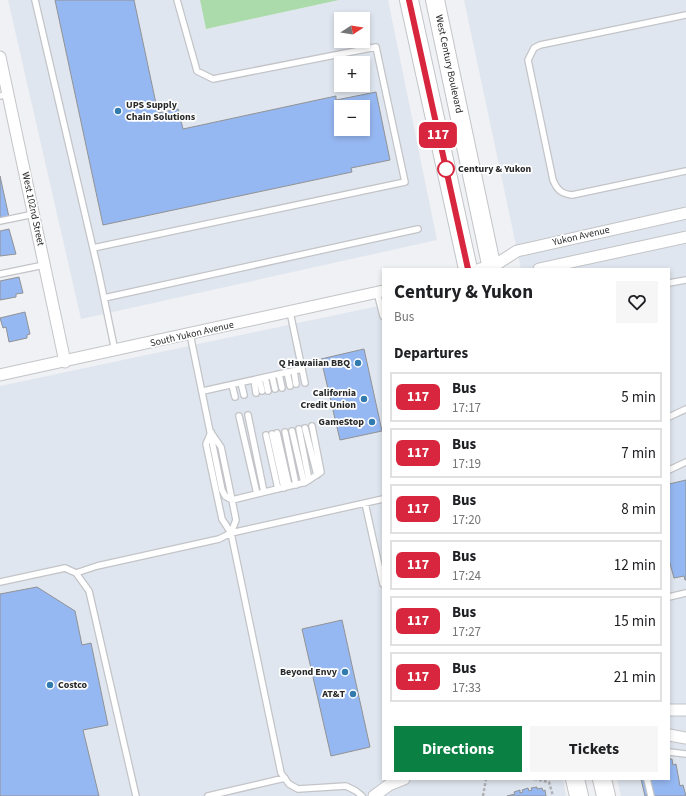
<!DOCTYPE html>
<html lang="en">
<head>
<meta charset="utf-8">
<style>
  :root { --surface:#fff; --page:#f6f6f6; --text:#202124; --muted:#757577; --line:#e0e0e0; --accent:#0b8043 }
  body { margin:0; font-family:"Source Sans 3",sans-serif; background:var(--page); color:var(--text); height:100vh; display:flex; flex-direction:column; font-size:15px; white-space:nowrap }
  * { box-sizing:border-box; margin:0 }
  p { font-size:13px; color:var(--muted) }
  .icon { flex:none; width:22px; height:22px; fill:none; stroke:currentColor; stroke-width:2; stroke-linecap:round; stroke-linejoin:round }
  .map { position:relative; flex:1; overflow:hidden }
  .details { position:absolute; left:382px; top:268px; width:288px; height:512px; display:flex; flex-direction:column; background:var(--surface); border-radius:0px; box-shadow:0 2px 6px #0003 }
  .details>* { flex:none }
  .badge { padding:0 8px; border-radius:6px; font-size:14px; line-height:26px }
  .needle { width:26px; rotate:78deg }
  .fabs { position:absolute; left:334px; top:12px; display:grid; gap:8px }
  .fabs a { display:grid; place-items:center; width:36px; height:36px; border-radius:0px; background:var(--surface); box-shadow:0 2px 6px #0003; font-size:20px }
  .map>.badge { position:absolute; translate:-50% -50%; box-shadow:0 0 0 2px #fff }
  h2 { padding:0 12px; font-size:15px; line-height:36px }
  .round { display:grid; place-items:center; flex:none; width:42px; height:42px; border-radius:0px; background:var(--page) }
  .summary { display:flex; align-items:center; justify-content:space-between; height:68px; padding:0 12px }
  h1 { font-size:19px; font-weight:700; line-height:30px }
  .button { display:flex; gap:8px; margin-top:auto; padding:8px 12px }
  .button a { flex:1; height:46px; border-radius:0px; background:var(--accent); color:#fff; font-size:16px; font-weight:700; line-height:46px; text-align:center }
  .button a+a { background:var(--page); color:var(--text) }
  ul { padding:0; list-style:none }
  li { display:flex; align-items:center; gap:12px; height:50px; margin:0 8px 6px; padding:0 4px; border:2px solid var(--line); border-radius:0px }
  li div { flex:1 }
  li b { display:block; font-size:15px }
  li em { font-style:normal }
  li .badge { min-width:44px; font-weight:700; text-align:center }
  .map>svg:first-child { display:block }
</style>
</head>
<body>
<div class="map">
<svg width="686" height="796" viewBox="0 0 686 796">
  <rect width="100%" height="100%" fill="#f0f1f4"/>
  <path fill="#e0e6ef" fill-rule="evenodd" d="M8,0h192l6,29 133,-29h49l49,240 -356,79zM341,19h22v22h-22zM341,63h22v22h-22zM341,107h22v22h-22z
    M464,0h222v796h-65l-4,-17h52v-510h-148z
    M383,305v474h180l3,17h-566v-410z"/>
  <path fill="#abdbaa" d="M200,0h139l-133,29z"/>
  <path fill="#96b8f2" stroke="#919294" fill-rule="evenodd" d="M55,0h79l24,113 20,-4 5,20 153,-33v4l40,-8 14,68 -39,8 1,4 -249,53zM341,107h22v22h-22z
    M0,176l9,41 -9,2z
    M9,229l7,25 -16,2v-25z
    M19,277l4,16 -7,1v3l-16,3v-19z
    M25,312l5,22 -3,1v3l-18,4 -3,-15 -3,1 -3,-10z
    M364,349l18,82 -42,9 -19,-81z
    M686,480v100h-1l-1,-4 -10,2 -5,-18v-76z
    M37,587l38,24 7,34 9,-2 17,82 -25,5 16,66h-99v-202z
    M342,620l28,127 -39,9 -29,-127z
    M669,759h3l1,6 3,-1 4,22 3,-1 3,11h-41l-4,-17h28z
    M537,787v2l5,-1 1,3 2,-1 1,6h-39l8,-2 -1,-2 6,-2v3l3,-1 -1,-2 6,-2 1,3 3,-1 -1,-2z"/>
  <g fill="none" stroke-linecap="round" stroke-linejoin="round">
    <g stroke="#c3c4c7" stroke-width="8">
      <path id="lane" d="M35,0l64,274 16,77
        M686,15l-146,30 -6,3 -6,12 25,120c4,10 9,14 19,15l114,-24
        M0,96l8,-2
        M0,221l34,-7
        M93,248l312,-66 -29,-135 -163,32 -16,-8 -20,-71
        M0,274l44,-9
        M669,283l17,-3
        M377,292l6,24
        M104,298l314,-69
        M290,312l15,71
        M190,334l32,156 3,6 7,4 74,-18 15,-10 -9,-46
        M294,371l2,13
        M287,372l3,14
        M279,374l3,14
        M272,376l3,13
        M265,377l3,14
        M259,379l3,12
        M254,380l2,13
        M241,383l3,12
        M232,385l3,12
        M203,391l99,-22
        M248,415l16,77
        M239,416l18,78
        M669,417l17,-8
        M305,428l12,47
        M299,429l10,51
        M292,431l12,52
        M211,432l-5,12 16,75 9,14 50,240 8,11 9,5 48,-3 10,5 6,5
        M285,432l11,53
        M277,433l12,53
        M212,434l9,13 11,53 4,20 -5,13
        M272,434l12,54
        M266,435l12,54
        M669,470l17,-8
        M365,503l18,81
        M76,573l21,-7 122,-27 12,-6 152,-34
        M0,582l65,-14 11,5 13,18 47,205
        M669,597l17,-4
        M669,752l17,2
        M647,779l4,17
        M208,796l77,-18"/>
    </g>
    <g stroke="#c3c4c7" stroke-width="13">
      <path id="street" d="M0,57l65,305
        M480,269l12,-2 25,-16 169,-38
        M539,269l147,-32
        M0,375l383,-84
        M669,710h17
        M669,735l17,3
        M374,796l15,-11 15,-6"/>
    </g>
    <g stroke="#c3c4c7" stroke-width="20">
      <path id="primary" d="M409,0l59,269
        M435,0l57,269
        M575,779l4,17
        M602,779l4,17"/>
    </g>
    <path stroke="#afb0b3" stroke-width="2.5" stroke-dasharray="3 2" stroke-linecap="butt" d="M534,779l15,3 4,14
      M483,796l3,-17"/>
    <use href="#lane" stroke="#fff" stroke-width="5.5"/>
    <use href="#street" stroke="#fff" stroke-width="11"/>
    <use href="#primary" stroke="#fff" stroke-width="18"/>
  </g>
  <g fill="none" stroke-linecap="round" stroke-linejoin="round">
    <g stroke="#fff" stroke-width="9">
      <path id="line" d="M409,0l59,269"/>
    </g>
    <use href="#line" stroke="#d7263d" stroke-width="6"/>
  </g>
  <g fill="#317bae" stroke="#fff" stroke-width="1.5">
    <circle cx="118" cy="111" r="4"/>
    <circle cx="358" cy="363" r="4"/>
    <circle cx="364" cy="399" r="4"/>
    <circle cx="372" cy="422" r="4"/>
    <circle cx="345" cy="672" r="4"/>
    <circle cx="50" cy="685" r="4"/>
    <circle cx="353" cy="694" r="4"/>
  </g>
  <circle fill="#fff" stroke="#d7263d" stroke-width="2" cx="446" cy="169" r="8"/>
  <g text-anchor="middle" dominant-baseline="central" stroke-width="3.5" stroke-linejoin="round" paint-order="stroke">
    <g font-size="10" fill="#28292a" stroke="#fff">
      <text transform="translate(449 64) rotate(78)">West Century Boulevard</text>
      <text transform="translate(33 209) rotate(78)">West 102nd Street</text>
      <text transform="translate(581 236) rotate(-13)">Yukon Avenue</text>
      <text transform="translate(192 334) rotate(-13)">South Yukon Avenue</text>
    </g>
    <g font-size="10" font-weight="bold" fill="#28292a" stroke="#fff" text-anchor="end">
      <text x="126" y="105" text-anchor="start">UPS Supply<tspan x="126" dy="12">Chain Solutions</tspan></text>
      <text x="350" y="363">Q Hawaiian BBQ</text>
      <text x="356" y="393">California<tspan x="356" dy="12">Credit Union</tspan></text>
      <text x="364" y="422">GameStop</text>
      <text x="337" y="672">Beyond Envy</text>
      <text x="58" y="685" text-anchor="start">Costco</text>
      <text x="345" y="694">AT&amp;T</text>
    </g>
    <g font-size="10" font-weight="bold" fill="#28292a" stroke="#fff" text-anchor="start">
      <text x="458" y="169">Century &amp; Yukon</text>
    </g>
  </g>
</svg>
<div class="fabs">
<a><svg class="needle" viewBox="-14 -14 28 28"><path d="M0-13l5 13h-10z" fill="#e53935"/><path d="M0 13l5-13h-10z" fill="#757577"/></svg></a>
<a>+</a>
<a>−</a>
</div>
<b class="badge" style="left:438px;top:135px;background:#d7263d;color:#fff">117</b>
<section class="details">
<div class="summary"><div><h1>Century &amp; Yukon</h1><p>Bus</p></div><a class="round"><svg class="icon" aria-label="heart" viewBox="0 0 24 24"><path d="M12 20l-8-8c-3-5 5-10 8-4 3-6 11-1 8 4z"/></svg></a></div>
<h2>Departures</h2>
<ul>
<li><span class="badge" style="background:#d7263d;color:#fff">117</span><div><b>Bus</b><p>17:17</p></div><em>5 min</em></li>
<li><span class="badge" style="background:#d7263d;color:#fff">117</span><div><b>Bus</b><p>17:19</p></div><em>7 min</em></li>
<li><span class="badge" style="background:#d7263d;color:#fff">117</span><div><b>Bus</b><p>17:20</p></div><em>8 min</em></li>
<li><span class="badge" style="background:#d7263d;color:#fff">117</span><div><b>Bus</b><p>17:24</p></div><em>12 min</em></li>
<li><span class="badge" style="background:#d7263d;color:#fff">117</span><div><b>Bus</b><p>17:27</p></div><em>15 min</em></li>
<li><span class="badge" style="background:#d7263d;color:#fff">117</span><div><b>Bus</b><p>17:33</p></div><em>21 min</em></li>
</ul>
<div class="button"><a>Directions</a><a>Tickets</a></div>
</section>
</div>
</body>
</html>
